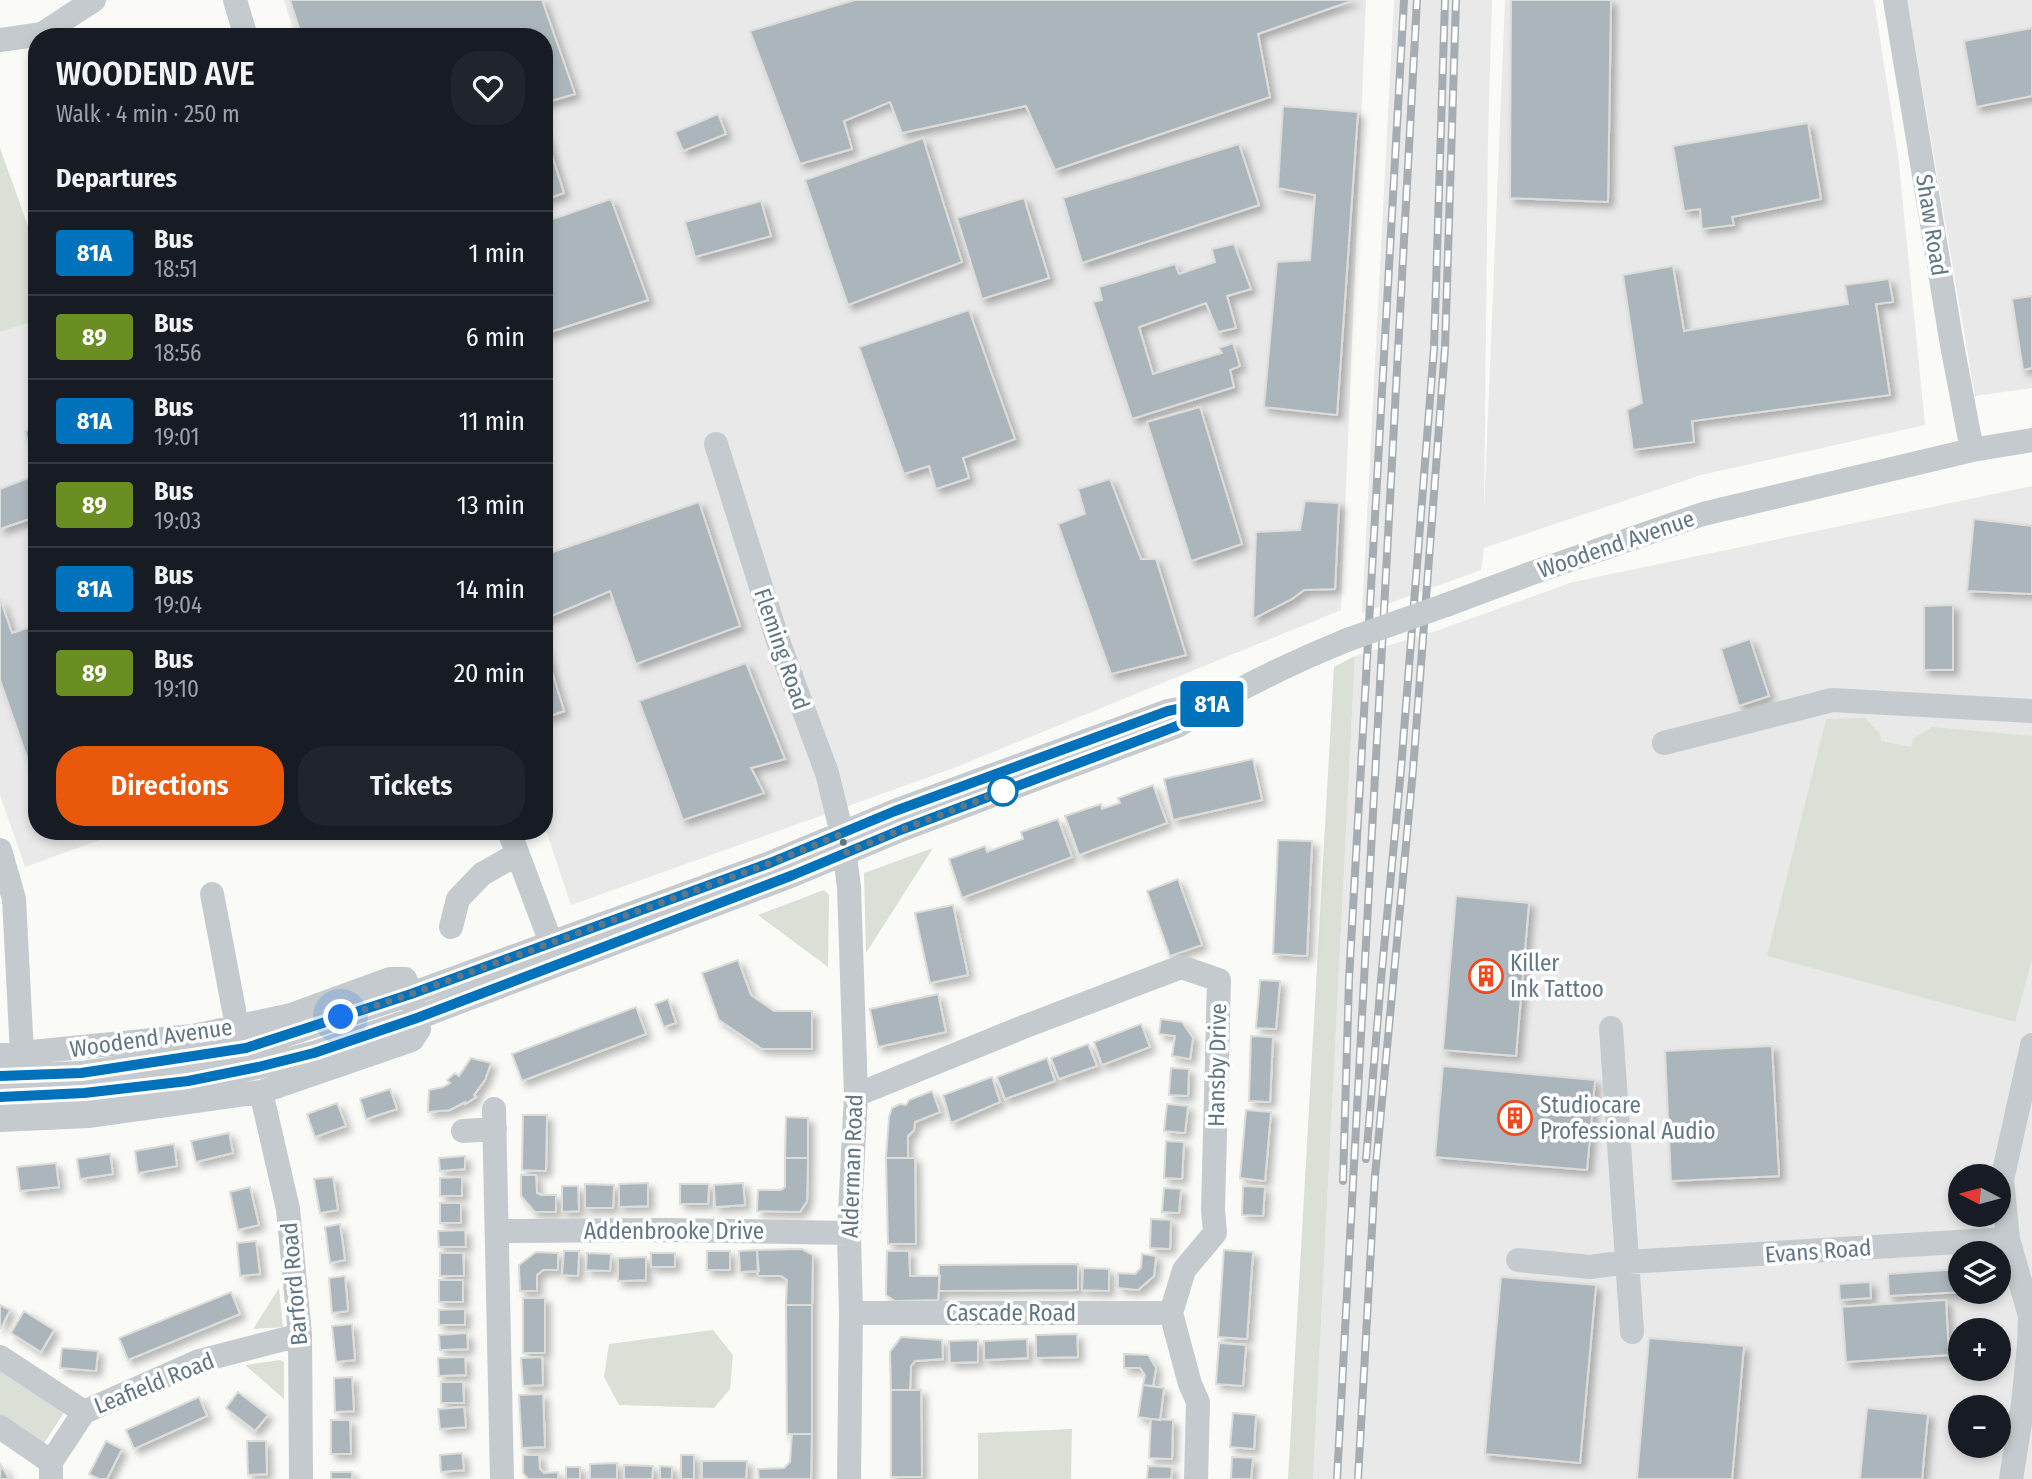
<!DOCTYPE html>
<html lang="en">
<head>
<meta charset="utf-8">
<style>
  :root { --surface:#171b24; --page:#20242c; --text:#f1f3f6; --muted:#9ea1a6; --line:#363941; --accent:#ea580c }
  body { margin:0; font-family:"Fira Sans Condensed",sans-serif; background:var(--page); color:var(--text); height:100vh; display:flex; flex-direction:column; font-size:26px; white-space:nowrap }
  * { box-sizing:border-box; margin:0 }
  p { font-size:23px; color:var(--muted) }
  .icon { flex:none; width:38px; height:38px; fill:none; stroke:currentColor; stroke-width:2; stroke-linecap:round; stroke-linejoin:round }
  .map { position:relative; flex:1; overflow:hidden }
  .drawer { position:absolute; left:28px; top:28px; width:525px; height:812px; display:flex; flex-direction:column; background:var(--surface); border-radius:28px; box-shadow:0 4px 10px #0003 }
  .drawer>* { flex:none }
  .badge { padding:0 14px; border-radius:5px; font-size:24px; line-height:46px }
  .needle { width:46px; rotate:276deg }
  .controls { position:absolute; left:1948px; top:1164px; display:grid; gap:14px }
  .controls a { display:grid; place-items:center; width:63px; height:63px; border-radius:50%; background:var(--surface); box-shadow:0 4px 10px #0003; font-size:35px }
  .you { position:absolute; width:35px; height:35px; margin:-18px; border:5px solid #fff; border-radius:50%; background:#1a73e8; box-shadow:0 0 0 10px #1a73e833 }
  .map>.badge { position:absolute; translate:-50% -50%; box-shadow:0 0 0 4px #fff }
  h2 { padding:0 28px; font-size:26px; line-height:63px }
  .round { display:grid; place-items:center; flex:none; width:74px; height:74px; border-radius:28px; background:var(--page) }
  .overview { display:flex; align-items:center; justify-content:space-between; height:119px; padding:0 28px }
  h1 { font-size:33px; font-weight:600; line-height:52px }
  .cta { display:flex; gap:14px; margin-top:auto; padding:14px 28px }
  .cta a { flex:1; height:80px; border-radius:28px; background:var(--accent); color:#fff; font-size:28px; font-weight:600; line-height:80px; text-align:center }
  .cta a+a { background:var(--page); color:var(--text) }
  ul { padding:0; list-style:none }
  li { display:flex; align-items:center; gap:21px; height:84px; padding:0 28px; border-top:2px solid var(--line) }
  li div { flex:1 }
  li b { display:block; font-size:26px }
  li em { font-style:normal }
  li .badge { min-width:77px; font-weight:700; text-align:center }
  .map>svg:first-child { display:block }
</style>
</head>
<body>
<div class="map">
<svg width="2032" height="1479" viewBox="0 0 2032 1479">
  <defs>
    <filter id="shadow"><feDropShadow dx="5" dy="5" stdDeviation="3.5" flood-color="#0004"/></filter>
  </defs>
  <rect width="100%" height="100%" fill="#fafaf7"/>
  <path fill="#e8e9e8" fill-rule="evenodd" d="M284,0h1082l-25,610 -387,158 -383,137 -27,-81v-787h-249z
    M1394,0h98l-4,137 -4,376 21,-513h369l24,155 27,270 -224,50 -217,73 -3,22 -119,43z
    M1907,0h125v388l-57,8z
    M37,319v512h88l-100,36 -25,-72v-463z
    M2032,486v993h-719l42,-823 84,-26 134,-48zM1960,1176h38v38h-38zM1960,1253h38v39h-38zM1960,1330h38v38h-38zM1960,1407h38v39h-38z"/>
  <path fill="#dae0d6" d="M0,148l37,103v69l-37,12z
    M1355,656l-42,823h-25l46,-812z
    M1865,718l15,16 1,7 30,6 3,-9 18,-11 100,9v223l-17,63 -248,-66 59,-237z
    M933,848l-67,105 -2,-80z
    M824,890l5,5 -1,72 -70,-52z
    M279,1288l4,39 -30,2z
    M713,1330l20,25 -3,34 -16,19 -95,-3 -15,-28 5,-33z
    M280,1360l4,2v37l-39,-34z
    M0,1362l65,49 -24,37 -41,-26z
    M1072,1429l-1,50h-93v-46z"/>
  <path fill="#abb5bc" stroke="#dcdcd9" stroke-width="2" filter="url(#shadow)" d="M290,0h252l33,94 -31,9v-66h-242z
    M855,0h499l-96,34 12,63 -215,73 -29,-64 -124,27 -12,-31 -46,19 8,28 -52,15 -50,-133z
    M1511,0h100l-3,202 -98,-4z
    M2032,28v68l-56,11 -12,-66z
    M1283,106l75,6 -21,303 -73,-8 13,-145 33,-2 5,-65 -37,-7z
    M718,114l8,20 -43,17 -8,-19z
    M1808,123l13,76 -89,18 2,8 -32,4 -2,-20 -16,2 -11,-65z
    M544,131l20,62 -20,7z
    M923,138l39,124 -114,43 -43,-125z
    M1239,144l20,61 -177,58 -19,-65z
    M1024,198l25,80 -67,21 -25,-81z
    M611,199l37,101 -104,34v-112z
    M761,201l10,35 -76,21 -10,-35z
    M1234,244l17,45 -24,7 9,32 -18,4 -12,-29 -67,24 14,47 69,-21 -3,-5 14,-5 7,23 -10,4 4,17 -102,32 -39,-117 9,-2 -3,-13 76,-23 4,10 36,-12 -3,-13z
    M1673,266l11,65 164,-27 -3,-19 44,-6 4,23 -17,2 14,91 -198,26 2,21 -61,8 -6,-40 15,-7 -19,-128z
    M2032,296v72l-9,2 -11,-71z
    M969,310l46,129 -52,19 6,20 -33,11 -7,-23 -25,8 -45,-127z
    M1200,407l42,137 -51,17 -44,-139z
    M37,427v94l-2,-4 -35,12v-40l36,-14 -11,-44z
    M1110,479l31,80h15l30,96 -75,19 -53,-150 27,-10 -7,-25z
    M1305,501l34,2 -4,86 -31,1 -12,9 -39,20 3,-87 44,-2z
    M699,502l41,124 -104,38 -26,-73 -66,28v-64z
    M1974,519l58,7v68l-65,-3z
    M0,599l12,34 25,-8v161l-37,-106z
    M1953,605v65h-29v-64z
    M1750,639l19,57 -30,10 -18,-57z
    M544,646l20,65 -20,7z
    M746,663l39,96 -34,9 13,25 -81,27 -44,-119z
    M1253,759l9,41 -89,20 -9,-41z
    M1153,785l14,38 -88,32 -14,-39 36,-12 1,5 18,-6 -2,-5z
    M1058,819l14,38 -110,41 -13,-39 36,-13 2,6 36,-13 -2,-7z
    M1278,840l34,1 -5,115 -34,-2z
    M1178,879l24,66 -32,11 -23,-65z
    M1456,896l73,7 -13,153 -73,-6z
    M953,905l15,70 -38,8 -15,-70z
    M738,960l13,35 23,16h38v38h-50l-43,-29 -17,-47z
    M1260,980l20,1 -4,48 -20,-1z
    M938,994l8,38 -68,15 -8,-38z
    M668,999l8,24 -12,4 -9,-23z
    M636,1007l10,27 -124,47 -10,-27z
    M1161,1019l21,3 11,16 -3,21 -18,-3 3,-20 -16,-2z
    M1141,1024l9,23 -48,18 -8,-23z
    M1251,1036l22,1 -3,65 -21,-1z
    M1088,1044l9,22 -38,13 -8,-21z
    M1772,1046l7,130 -108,5 -6,-130z
    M471,1058l20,5 -6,17 -11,15 2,2 -11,7v-2l-15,8 -22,2 1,-22 14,-3 7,-4 -3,-3 8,-7 4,3z
    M1047,1058l8,23 -50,18 -8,-22z
    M1443,1066l152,14 -8,90 -152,-13z
    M1171,1068l18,1 -1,27 -19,-1z
    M992,1077l8,25 -49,21 -8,-28z
    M390,1089l7,20 -31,10 -6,-20z
    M932,1091l8,21 -25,10 -1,8 -6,6v22h-22l3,-41 3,-9 8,-4 6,1 3,-5z
    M337,1103l9,23 -31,11 -8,-23z
    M1167,1104l21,2 -3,27 -21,-2z
    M1246,1110l25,2 -6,69 -25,-3z
    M523,1115h24l-1,56 -24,-1z
    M786,1117l22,1v40h-23z
    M229,1133l4,20 -37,9 -5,-21z
    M1166,1141l18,1 -2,37 -18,-1z
    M174,1144l3,22 -39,7 -3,-22z
    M110,1154l3,20 -33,5 -3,-20z
    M465,1156v13l-25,2 -1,-13z
    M785,1158h23l-1,43 -7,11 -43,-1 1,-21h23l4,-3z
    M886,1158h29l1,86h-28z
    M56,1163l3,24 -39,4 -3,-24z
    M521,1175h15l1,18 4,2h15v17h-21l-14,-16z
    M333,1177l5,33 -18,3 -6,-34z
    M462,1177v19h-22v-18z
    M648,1183v23l-29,1v-23z
    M743,1183l2,22 -30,2 -1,-22z
    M585,1184l29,1 -1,23h-28z
    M680,1184h29l-1,20h-28z
    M562,1186h16l1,25 -17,1z
    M1243,1186l22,1 -2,29 -21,-1z
    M250,1187l9,38 -21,5 -8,-38z
    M1164,1188l17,1 -2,24 -17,-1z
    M440,1203h21v20h-21z
    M1151,1219l20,1 -1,29 -20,-1z
    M340,1224l5,36 -15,3 -5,-36z
    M465,1230l1,17h-27l-1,-16z
    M256,1241l4,33 -20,2 -3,-33z
    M802,1249l11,6 -1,50h-26l1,-25 -6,-4h-23l-1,-26z
    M757,1250l2,21 -19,1 -1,-21z
    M1224,1250l29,2 -6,87 -29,-2z
    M564,1251h15l-1,25 -16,-1z
    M707,1251h23v19h-23z
    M887,1251h22l1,25h30l-2,24 -43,1 -9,-6z
    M536,1252l22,1v17h-15l-6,5v16h-17l-1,-26z
    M440,1253h23l1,23h-24z
    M587,1253l24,1 -1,17 -24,-1z
    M651,1253h24v14h-24z
    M1142,1254l14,2 -2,20 -16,14 -20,-2v-15l17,1 6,-6z
    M646,1257v23l-28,1v-23z
    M1078,1264v26l-139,1v-26z
    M1083,1268l26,1v22l-27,-1z
    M1960,1269v23h3l-74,4 -1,-22z
    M345,1276l3,35 -16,2 -3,-35z
    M1501,1277l95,8 -16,178 -95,-9z
    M439,1280h24v22h-24z
    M1870,1282l1,16 -31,2 -1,-16z
    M231,1292l9,22 -112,46 -9,-22z
    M523,1298h22v55h-22z
    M1946,1300l3,55 -103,7 -4,-55z
    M0,1305l10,5 -9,18h-1z
    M786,1305h26v129h-25z
    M465,1309v16h-26v-15z
    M24,1311l30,19 -13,22 -30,-19z
    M352,1324l3,36 -19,2 -4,-36z
    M467,1333l1,16 -28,1 -1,-15z
    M1077,1334l1,23 -42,1v-23z
    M901,1337l41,3 1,19 -28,2 -4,5 -1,24h-19l-1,-38z
    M1649,1338l95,8 -12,133h-95z
    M1027,1339l1,19 -44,2v-19z
    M978,1340v22l-28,1 -1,-22z
    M1219,1343l27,2 -3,41 -27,-2z
    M62,1348l36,3 -2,20 -36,-3z
    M1124,1354l24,1 8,13 -3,18 -10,-1 2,-10 -5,-7h-16z
    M465,1357l1,18 -27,1 -1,-18z
    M542,1357l1,28 -20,1 -2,-28z
    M352,1377l2,34 -19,1 -1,-34z
    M441,1382h22l1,21h-23z
    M1143,1385l21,3 -4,32 -22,-3z
    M891,1390h30l1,87h-31z
    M238,1392l30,23 -13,16 -29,-23z
    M543,1394l2,53 -23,1 -3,-53z
    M199,1397l8,19 -73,33 -8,-19z
    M464,1407l2,20 -26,2 -2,-20z
    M1867,1408l61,6 -6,65h-62z
    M1233,1413l23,2 -2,34 -24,-2z
    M1151,1419l22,1 -1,39 -23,-1z
    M331,1420h19l1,34h-20z
    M792,1434h20l-1,45h-52l-1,-10 26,-1 6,-6z
    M106,1441l16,8 -15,30h-8l-10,-5z
    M247,1441h19l1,33 -19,1z
    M462,1453l2,17 -23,2 -1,-17z
    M523,1455h16l1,14 4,4 14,-1v7h-30l-5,-6z
    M681,1455h13v24h-13z
    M1232,1457l21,1 -2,21h-20z
    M702,1461h45l-1,18h-44z
    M617,1463v16h-27v-15z
    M1,1465l8,14h-9z
    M624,1465l29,1 -1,13h-28z
    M660,1466l12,1v12h-12z
    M1148,1466l24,1 -1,12h-24z
    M566,1467h14v12h-14z
    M331,1472h21v7h-21z"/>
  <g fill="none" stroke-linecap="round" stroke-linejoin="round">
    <path stroke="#c4cacd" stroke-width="24" d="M235,0l11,37
      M1895,0l57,345 20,105
      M43,37l-1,-3 52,-34
      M0,40l42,-6
      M716,444l62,197 49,132 15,61 7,53 7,208 -7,138 2,80 -2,166
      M1446,605l86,-32 171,-59 269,-64 60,-10
      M1664,743l168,-43 200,11
      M509,831l47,125
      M0,850l14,49 8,155
      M212,894l25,132
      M451,927l7,-28 24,-25 34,-19
      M1611,1028l21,304
      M0,1055l193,-19 98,-21 99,-36h15l6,15 8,35 -7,11 -151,52 -173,24 -88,4
      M0,1076l81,-3 165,-25 165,-54 359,-131 125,-52 273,-100 16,-3
      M261,1092l27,117 12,126 1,144
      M856,1095l170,-69 155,-59 38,13 -6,230 2,23 -31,37 -13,43 19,71 8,18 -2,77
      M0,1097l84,-4 104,-12 70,-14 56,-14 103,-35 376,-143 110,-46 274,-103c54,-34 111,-62 170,-86
      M494,1109l8,370
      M463,1131l32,-2
      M498,1231l168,-1 183,3
      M1518,1260l72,7 37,-5 381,-23
      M851,1313h320
      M0,1357l84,55
      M0,1427l51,35
      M51,1479v-17l33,-50 115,-51 101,-26
      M2011,1479l12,-75 6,-59 1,-29 -22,-77 -6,-59 30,-135"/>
    <g stroke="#a5adb3" stroke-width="8">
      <path id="rail" d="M1366,1159l15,-179 20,-211 33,-421 11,-348
        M1343,1181l6,-201 55,-980
        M1337,1479l80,-1479
        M1358,1479l17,-303 38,-406 32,-422 11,-348"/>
    </g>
    <use href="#rail" stroke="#fff" stroke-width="5" stroke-dasharray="16" stroke-linecap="butt"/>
    <path stroke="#c4cacd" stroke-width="24" d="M1347,640l99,-35"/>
  </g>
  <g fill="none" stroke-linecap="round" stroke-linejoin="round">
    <g stroke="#fff" stroke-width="16">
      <path id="line" d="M0,1076l81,-3 165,-25 165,-54 359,-131 125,-52 273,-100 48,-10 -39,25 -274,103 -110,46 -376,143 -103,35 -56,14 -70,14 -104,12 -84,4"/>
    </g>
    <use href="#line" stroke="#0072bc" stroke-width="10"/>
    <path stroke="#627785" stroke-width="7" stroke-dasharray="0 12.6" d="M341,1017l70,-23 359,-131 72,-29 3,19 58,-24 100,-38"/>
  </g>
  <defs>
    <g id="building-ring" transform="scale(1.75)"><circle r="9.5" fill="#fff" stroke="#f2481e" stroke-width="1.5"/><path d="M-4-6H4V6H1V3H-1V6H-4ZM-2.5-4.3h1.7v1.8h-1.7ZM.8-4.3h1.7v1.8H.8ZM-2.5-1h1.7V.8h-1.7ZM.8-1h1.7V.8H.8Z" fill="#f2481e"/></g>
  </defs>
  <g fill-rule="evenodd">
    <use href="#building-ring" x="1486" y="976"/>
    <use href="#building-ring" x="1515" y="1118"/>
  </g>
  <circle fill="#fff" stroke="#0072bc" stroke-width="3.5" cx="1003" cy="791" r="14"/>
  <g text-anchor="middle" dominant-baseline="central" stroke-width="7" stroke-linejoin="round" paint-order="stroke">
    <g font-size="23" fill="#627785" stroke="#fff">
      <text transform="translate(1932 225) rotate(81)">Shaw Road</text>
      <text transform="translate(1616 544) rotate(-19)">Woodend Avenue</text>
      <text transform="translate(782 649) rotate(71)">Fleming Road</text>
      <text transform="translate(151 1038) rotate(-8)">Woodend Avenue</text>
      <text transform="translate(1217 1065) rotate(-89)">Hansby Drive</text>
      <text transform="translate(852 1166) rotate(-88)">Alderman Road</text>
      <text x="674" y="1231">Addenbrooke Drive</text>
      <text transform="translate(1818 1251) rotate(-4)">Evans Road</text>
      <text transform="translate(294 1284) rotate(-95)">Barford Road</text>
      <text x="1011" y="1313">Cascade Road</text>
      <text transform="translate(154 1383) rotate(-22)">Leafield Road</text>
    </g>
    <g font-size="23" fill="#627785" stroke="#fff" text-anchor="start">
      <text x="1510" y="963">Killer<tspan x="1510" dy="26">Ink Tattoo</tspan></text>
      <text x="1540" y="1105">Studiocare<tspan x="1540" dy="26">Professional Audio</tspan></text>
    </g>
  </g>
</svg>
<div class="controls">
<a><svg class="needle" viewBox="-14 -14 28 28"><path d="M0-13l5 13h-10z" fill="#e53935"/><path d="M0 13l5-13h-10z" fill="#9ea1a6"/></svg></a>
<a><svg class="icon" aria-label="layers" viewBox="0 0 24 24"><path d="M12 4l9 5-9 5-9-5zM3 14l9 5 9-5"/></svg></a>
<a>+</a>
<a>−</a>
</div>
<div class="you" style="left:341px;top:1017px"></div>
<b class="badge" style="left:1212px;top:704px;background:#0072bc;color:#fff">81A</b>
<section class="drawer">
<div class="overview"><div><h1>WOODEND AVE</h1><p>Walk · 4 min · 250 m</p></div><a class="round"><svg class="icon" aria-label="heart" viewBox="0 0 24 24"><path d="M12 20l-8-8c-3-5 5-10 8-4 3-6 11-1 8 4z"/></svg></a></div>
<h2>Departures</h2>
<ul>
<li><span class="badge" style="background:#0072bc;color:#fff">81A</span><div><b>Bus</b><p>18:51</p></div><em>1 min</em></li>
<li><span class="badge" style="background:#6b8e23;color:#fff">89</span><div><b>Bus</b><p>18:56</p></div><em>6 min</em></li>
<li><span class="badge" style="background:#0072bc;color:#fff">81A</span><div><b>Bus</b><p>19:01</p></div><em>11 min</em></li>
<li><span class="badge" style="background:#6b8e23;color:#fff">89</span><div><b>Bus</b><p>19:03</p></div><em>13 min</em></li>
<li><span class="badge" style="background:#0072bc;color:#fff">81A</span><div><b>Bus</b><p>19:04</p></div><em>14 min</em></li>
<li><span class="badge" style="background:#6b8e23;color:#fff">89</span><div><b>Bus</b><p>19:10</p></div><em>20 min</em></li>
</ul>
<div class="cta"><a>Directions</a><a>Tickets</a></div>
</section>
</div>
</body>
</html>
